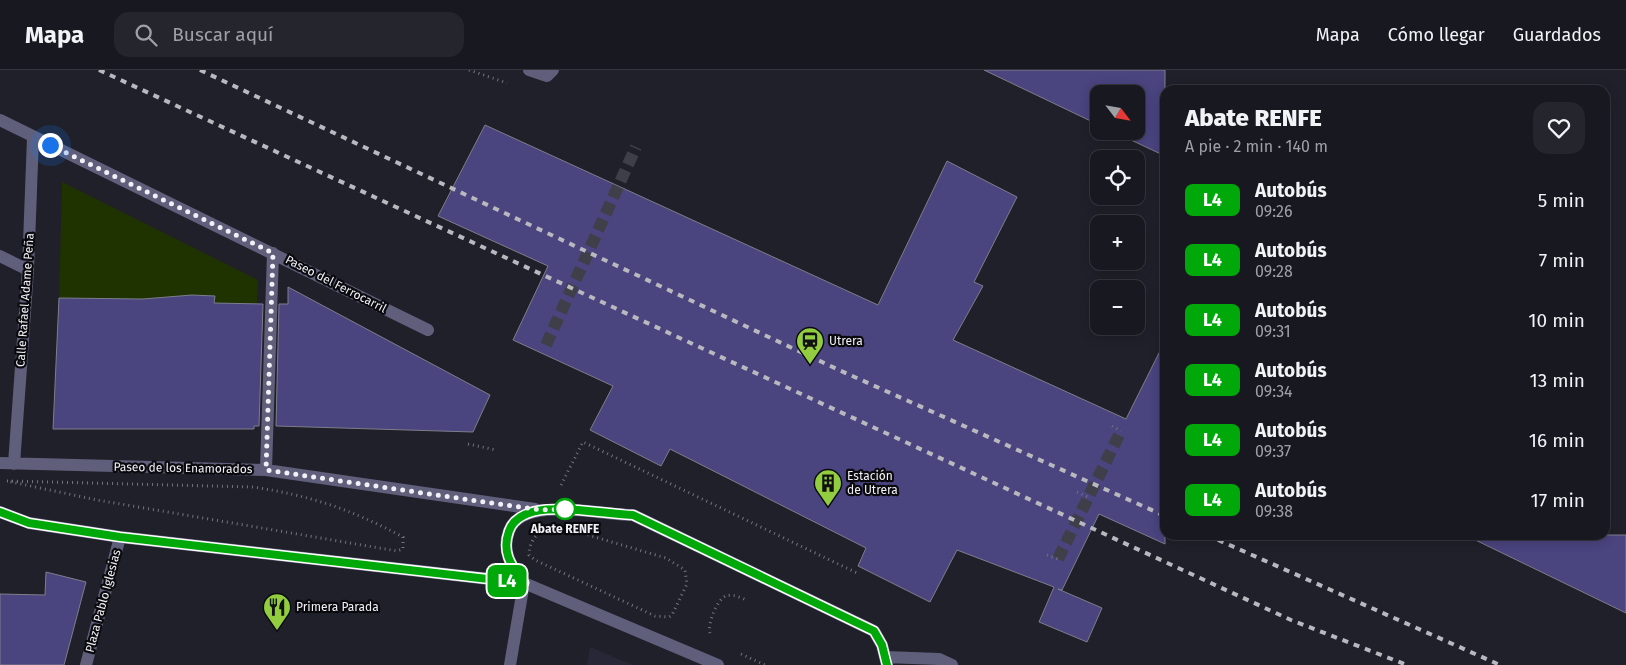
<!DOCTYPE html>
<html lang="es">
<head>
<meta charset="utf-8">
<style>
  :root { --surface:#181820; --page:#25252d; --text:#f1f3f6; --muted:#9fa0a5; --line:#36373e }
  body { margin:0; font-family:"Fira Sans",sans-serif; background:var(--page); color:var(--text); height:100vh; display:flex; flex-direction:column; font-size:19px; white-space:nowrap }
  * { box-sizing:border-box; margin:0 }
  p { font-size:16px; color:var(--muted) }
  .icon { flex:none; width:28px; height:28px; fill:none; stroke:currentColor; stroke-width:2; stroke-linecap:round; stroke-linejoin:round }
  .map { position:relative; flex:1; overflow:hidden }
  .drawer { position:absolute; left:1160px; top:15px; width:450px; height:455px; display:flex; flex-direction:column; background:var(--surface); border-radius:15px; box-shadow:0 2px 12px #0003,0 0 0 1px var(--line) }
  .drawer>* { flex:none }
  .badge { padding:0 10px; border-radius:8px; font-size:18px; line-height:32px }
  .needle { width:32px; rotate:121deg }
  .controls { position:absolute; left:1090px; top:15px; display:grid; gap:10px }
  .controls a { display:grid; place-items:center; width:55px; height:55px; border-radius:10px; background:var(--surface); box-shadow:0 2px 12px #0003,0 0 0 1px var(--line); font-size:25px }
  .you { position:absolute; width:25px; height:25px; margin:-12px; border:4px solid #fff; border-radius:50%; background:#1a73e8; box-shadow:0 0 0 8px #1a73e833 }
  .map>.badge { position:absolute; translate:-50% -50%; box-shadow:0 0 0 2px #fff }
  .round { display:grid; place-items:center; flex:none; width:52px; height:52px; border-radius:15px; background:var(--page) }
  .head { display:flex; align-items:center; justify-content:space-between; height:85px; padding:0 25px }
  h1 { font-size:24px; font-weight:800; line-height:38px }
  ul { padding:0; list-style:none }
  li { display:flex; align-items:center; gap:15px; height:60px; padding:0 25px }
  li div { flex:1 }
  li b { display:block; font-size:19px }
  li em { font-style:normal }
  li .badge { min-width:55px; font-weight:700; text-align:center }
  header { display:flex; align-items:center; gap:30px; box-sizing:border-box; height:70px; padding:0 25px; background:var(--surface); border-bottom:1px solid var(--line) }
  header strong { font-size:24px }
  nav { display:flex; gap:28px; margin-inline-start:auto; font-size:18px }
  .search { width:350px; height:45px; background:var(--page); display:flex; align-items:center; gap:12px; box-sizing:border-box; padding:0 18px; border-radius:15px; color:var(--muted); font-size:19px }
  .map>svg:first-child { display:block }
</style>
</head>
<body>
<header>
<strong>Mapa</strong>
<div class="search"><svg class="icon" aria-label="search" viewBox="0 0 24 24"><circle cx="10" cy="10" r="6"/><path d="M15 15l6 6"/></svg>Buscar aquí</div>
<nav><a>Mapa</a><a>Cómo llegar</a><a>Guardados</a></nav>
</header>
<div class="map">
<svg width="1626" height="595" viewBox="0 0 1626 595">
  <rect width="100%" height="100%" fill="#20202a"/>
  <path fill="#282737" d="M590,577l43,18h-46z"/>
  <path fill="#1e3300" d="M62,112l196,98 -1,23h-43v-7l-22,-1 -49,4 -84,-1z"/>
  <path fill="#4a447f" stroke="#7e7e8a" d="M984,0h181v86l-53,-25h24v-37h-37v31z
    M485,55l393,180 69,-144 70,36 -43,85 9,4 -30,54 173,79 39,-78v203l-66,-30 -37,76 -4,-1 44,19 -15,34 -48,-20 15,-35 -97,-37 -27,52 -72,-36 8,-18 -196,-99 -9,17 -71,-36 23,-44 -100,-46 35,-74 -110,-50z
    M288,217l202,108 -17,37 -197,-6 3,-122h9z
    M192,225l23,1 -1,7 49,1 -4,122h-5v3h-201l6,-131 84,1z
    M1465,465h161v78z
    M46,502l40,10 -22,83h-64v-71l45,1z"/>
  <g fill="none" stroke-linecap="round" stroke-linejoin="round">
    <path stroke="#3f3f49" stroke-width="12" stroke-dasharray="12 6" stroke-linecap="butt" d="M546,275l90,-198
      M1058,489l63,-128"/>
    <path stroke="#74747c" stroke-width="3" stroke-dasharray="1 4" stroke-linecap="butt" d="M469,0l38,13
      M1112,356l9,5
      M468,374l28,6
      M7,411l246,6c59,9 97,22 150,50v12l-6,2 -300,-51z
      M561,415l22,-43 274,131
      M1077,422l11,5
      M554,455l112,33 19,12 2,14 -15,31 -3,2 -14,-1 -120,-56 -6,-5c0,-17 11,-24 25,-30z
      M1047,485l11,4
      M710,563c-3,-8 7,-34 16,-37 6,-2 14,1 20,4
      M741,584l24,11"/>
    <path stroke="#605f7b" stroke-width="12" d="M529,0l18,6 6,-6
      M0,50l428,210
      M0,186l28,14
      M0,393l266,7 269,39
      M14,394l14,-194 5,-133
      M266,400l7,-217
      M0,442l29,11 91,14 404,46
      M885,587l54,2 13,6
      M86,595l34,-128
      M510,595l14,-82
      M718,595l-194,-82c-12,-16 -23,-31 -15,-52 13,-36 92,-16 124,-16l241,116 8,14 5,20"/>
    <path stroke="#b8b8bf" stroke-width="4" stroke-dasharray="6 6" stroke-linecap="butt" d="M99,0l1192,550 116,45
      M200,0l639,300 326,146
      M1207,465l293,130"/>
  </g>
  <g fill="none" stroke-linecap="round" stroke-linejoin="round">
    <g stroke="#fff" stroke-width="11">
      <path id="line" d="M0,442l29,11 91,14 404,46c-12,-17 -23,-30 -15,-52 13,-37 93,-16 124,-16l241,116 8,14 5,20"/>
    </g>
    <use href="#line" stroke="#01a809" stroke-width="8"/>
    <path stroke="#f0f0f6" stroke-width="5" stroke-dasharray="0 9" d="M50,75l223,108 -7,217 232,34 44,6 23,-1"/>
  </g>
  <defs>
    <g id="station-pin" transform="scale(1.4375)"><path d="M0 17L-7.5 6A9.5 9.5 0 1 1 7.5 6Z" fill="#91cd3f" stroke="#0a0a0e"/><path d="M-3-6H3Q5-6 5-4V2Q5 4 3 4L4.5 6H3L1.5 4h-3L-3 6H-4.5L-3 4Q-5 4-5 2V-4Q-5-6-3-6ZM-3.5-4v3h7v-3ZM-3.5 1v1.5H-2V1ZM2 1v1.5H3.5V1Z" fill="#111"/></g>
    <g id="building-pin" transform="scale(1.4375)"><path d="M0 17L-7.5 6A9.5 9.5 0 1 1 7.5 6Z" fill="#91cd3f" stroke="#0a0a0e"/><path d="M-4-6H4V6H1V3H-1V6H-4ZM-2.5-4.3h1.7v1.8h-1.7ZM.8-4.3h1.7v1.8H.8ZM-2.5-1h1.7V.8h-1.7ZM.8-1h1.7V.8H.8Z" fill="#111"/></g>
    <g id="restaurant-pin" transform="scale(1.4375)"><path d="M0 17L-7.5 6A9.5 9.5 0 1 1 7.5 6Z" fill="#91cd3f" stroke="#0a0a0e"/><path d="M-5-6h1v4h1v-4h1v4h1v-4h1v5L-1.5 .5V6h-2V.5L-5-1ZM5-6V6H3V1.5H1.5Q1.5-4 5-6Z" fill="#111"/></g>
  </defs>
  <g fill-rule="evenodd">
    <use href="#station-pin" x="810" y="271"/>
    <use href="#building-pin" x="828" y="413"/>
    <use href="#restaurant-pin" x="277" y="537"/>
  </g>
  <circle fill="#fff" stroke="#01a809" stroke-width="2.5" cx="565" cy="439" r="10"/>
  <g text-anchor="middle" dominant-baseline="central" stroke-width="4.5" stroke-linejoin="round" paint-order="stroke">
    <g font-size="12" fill="#f0f0f6" stroke="#0a0a0e">
      <text transform="translate(336 214) rotate(27)">Paseo del Ferrocarril</text>
      <text transform="translate(25 230) rotate(-86)">Calle Rafael Adame Peña</text>
      <text transform="translate(183 398) rotate(1)">Paseo de los Enamorados</text>
      <text transform="translate(103 531) rotate(-75)">Plaza Pablo Iglesias</text>
    </g>
    <g font-size="12" fill="#f0f0f6" stroke="#0a0a0e" text-anchor="start">
      <text x="829" y="271">Utrera</text>
      <text x="847" y="406">Estación<tspan x="847" dy="14">de Utrera</tspan></text>
      <text x="296" y="537">Primera Parada</text>
    </g>
    <g font-size="12" font-weight="bold" fill="#f0f0f6" stroke="#0a0a0e">
      <text x="565" y="459">Abate RENFE</text>
    </g>
  </g>
</svg>
<div class="controls">
<a><svg class="needle" viewBox="-14 -14 28 28"><path d="M0-13l5 13h-10z" fill="#e53935"/><path d="M0 13l5-13h-10z" fill="#9fa0a5"/></svg></a>
<a><svg class="icon" aria-label="locate" viewBox="0 0 24 24"><circle cx="12" cy="12" r="6"/><path d="M12 2v4M12 18v4M2 12h4M18 12h4"/></svg></a>
<a>+</a>
<a>−</a>
</div>
<div class="you" style="left:50px;top:75px"></div>
<b class="badge" style="left:507px;top:511px;background:#01a809;color:#fff">L4</b>
<section class="drawer">
<div class="head"><div><h1>Abate RENFE</h1><p>A pie · 2 min · 140 m</p></div><a class="round"><svg class="icon" aria-label="heart" viewBox="0 0 24 24"><path d="M12 20l-8-8c-3-5 5-10 8-4 3-6 11-1 8 4z"/></svg></a></div>
<ul>
<li><span class="badge" style="background:#01a809;color:#fff">L4</span><div><b>Autobús</b><p>09:26</p></div><em>5 min</em></li>
<li><span class="badge" style="background:#01a809;color:#fff">L4</span><div><b>Autobús</b><p>09:28</p></div><em>7 min</em></li>
<li><span class="badge" style="background:#01a809;color:#fff">L4</span><div><b>Autobús</b><p>09:31</p></div><em>10 min</em></li>
<li><span class="badge" style="background:#01a809;color:#fff">L4</span><div><b>Autobús</b><p>09:34</p></div><em>13 min</em></li>
<li><span class="badge" style="background:#01a809;color:#fff">L4</span><div><b>Autobús</b><p>09:37</p></div><em>16 min</em></li>
<li><span class="badge" style="background:#01a809;color:#fff">L4</span><div><b>Autobús</b><p>09:38</p></div><em>17 min</em></li>
</ul>
</section>
</div>
</body>
</html>
